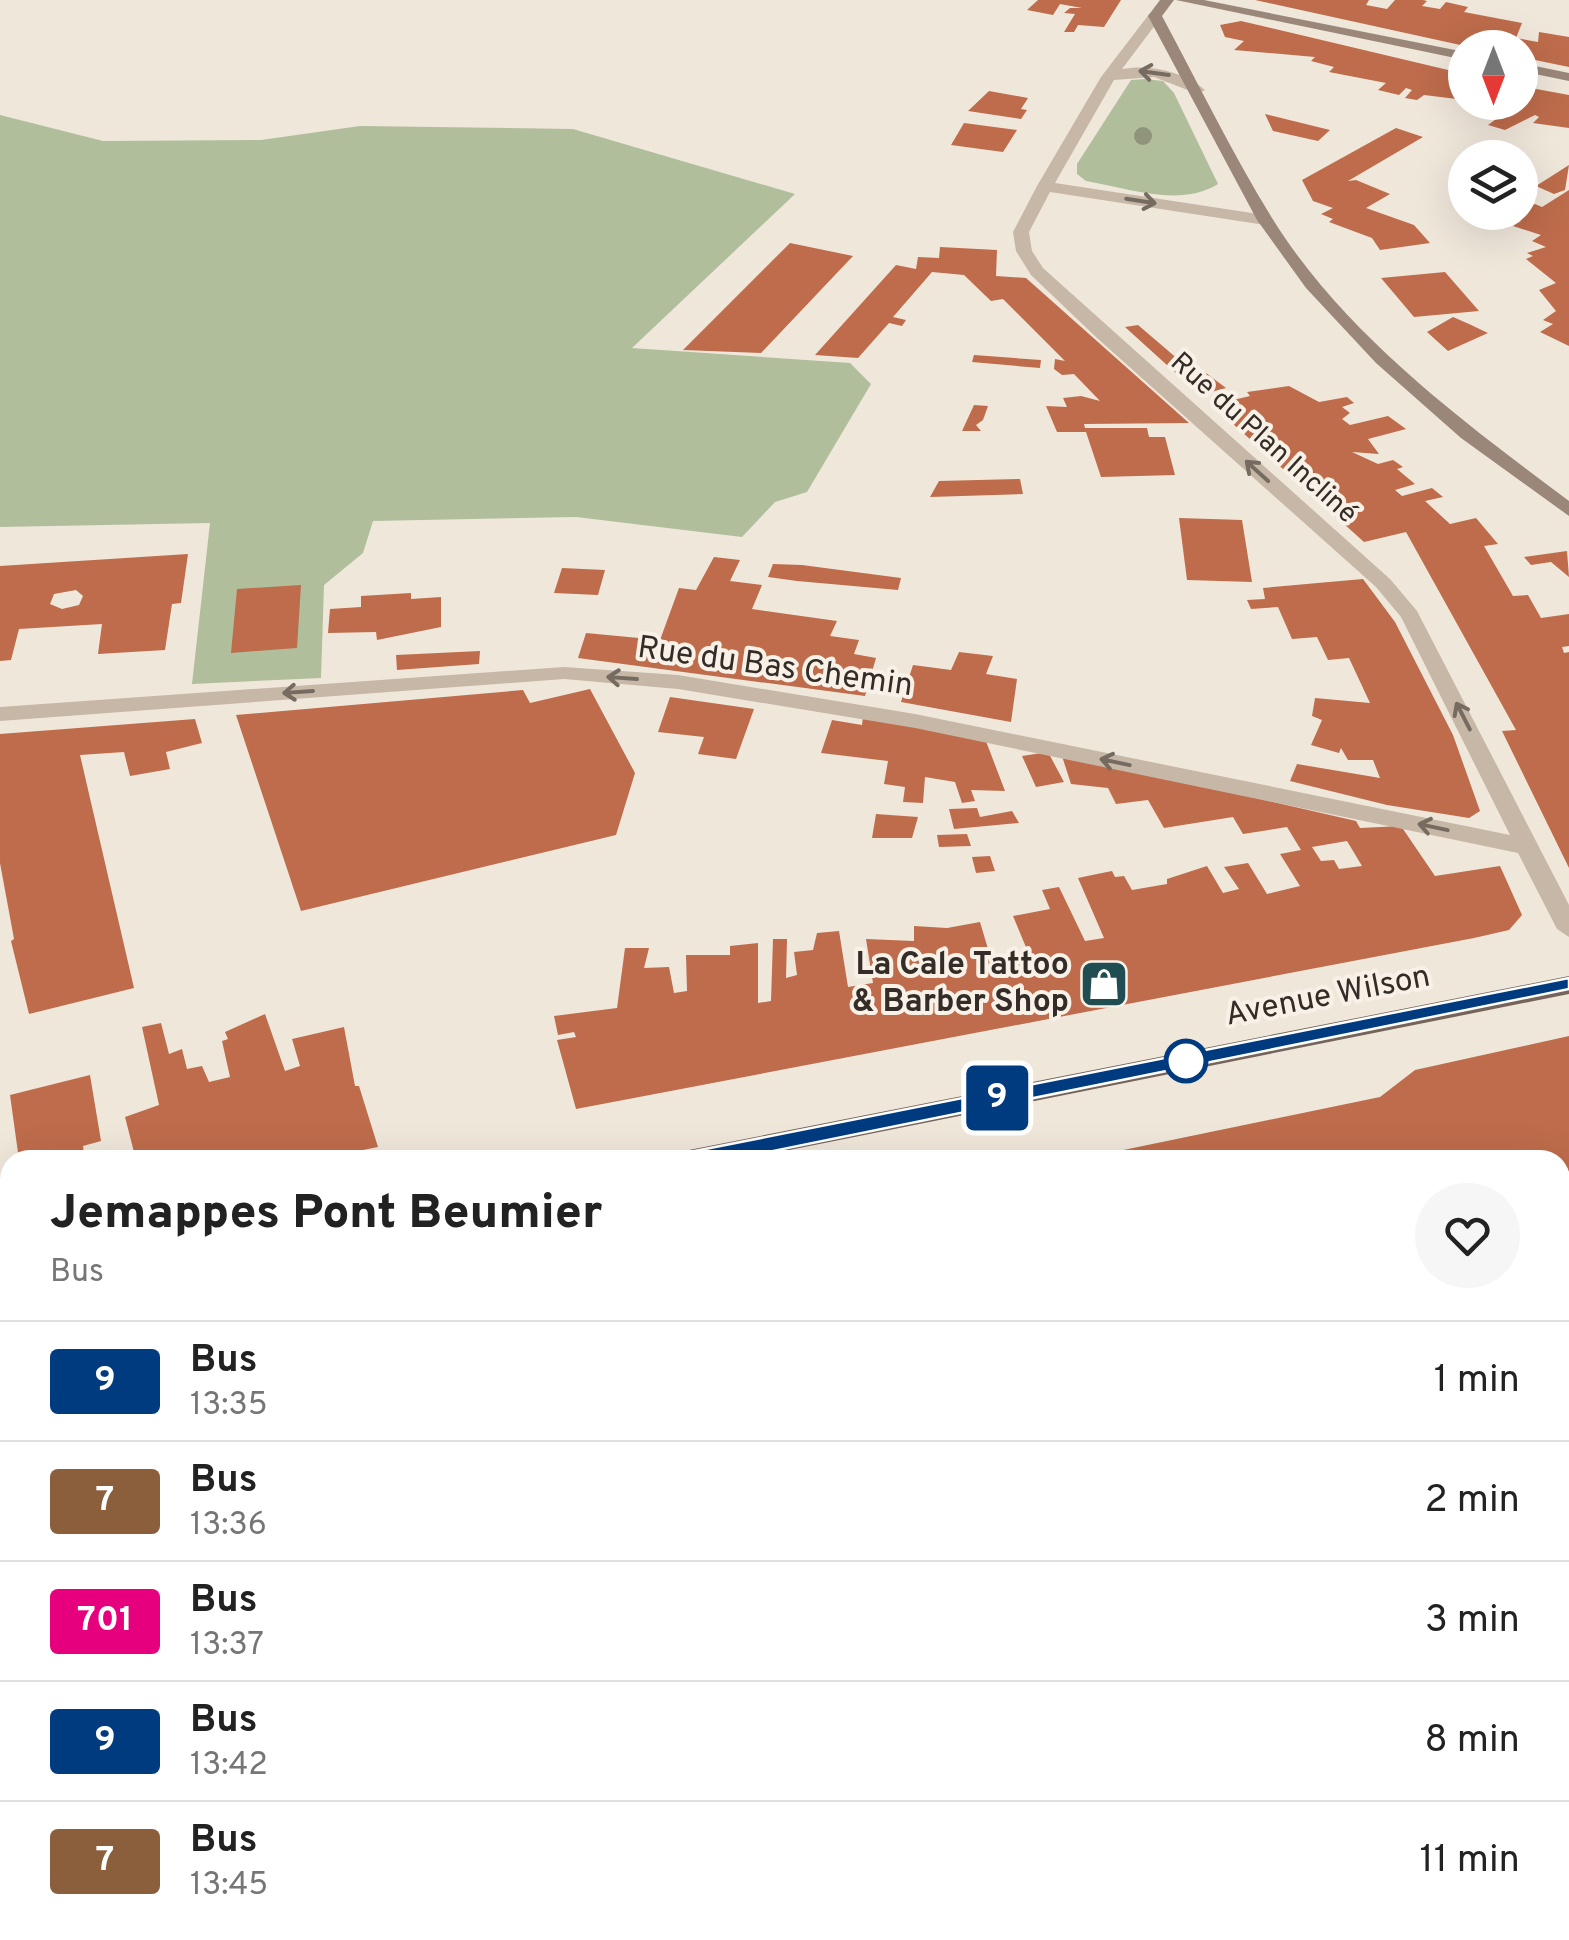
<!DOCTYPE html>
<html lang="en">
<head>
<meta charset="utf-8">
<style>
  :root { --surface:#fff; --page:#f6f6f6; --text:#222; --muted:#767676; --line:#e0e0e0 }
  body { margin:0; font-family:Overpass,sans-serif; background:var(--page); color:var(--text); height:100vh; display:flex; flex-direction:column; font-size:38px; white-space:nowrap }
  * { box-sizing:border-box; margin:0 }
  p { font-size:32px; color:var(--muted) }
  .icon { flex:none; width:55px; height:55px; fill:none; stroke:currentColor; stroke-width:2; stroke-linecap:round; stroke-linejoin:round }
  .map { position:relative; flex:1; overflow:hidden }
  .panel { position:absolute; left:0px; top:1150px; width:1570px; height:790px; display:flex; flex-direction:column; background:var(--surface); border-radius:30px 30px 0 0; box-shadow:0 10px 40px #0002 }
  .panel>* { flex:none }
  .badge { padding:0 20px; border-radius:8px; font-size:35px; line-height:65px }
  .needle { width:65px; rotate:180deg }
  .fabs { position:absolute; left:1448px; top:30px; display:grid; gap:20px }
  .fabs a { display:grid; place-items:center; width:90px; height:90px; border-radius:50%; background:var(--surface); box-shadow:0 10px 40px #0002; font-size:50px }
  .map>.badge { position:absolute; translate:-50% -50%; box-shadow:0 0 0 5px #fff }
  .round { display:grid; place-items:center; flex:none; width:105px; height:105px; border-radius:52px; background:var(--page) }
  .headline { display:flex; align-items:center; justify-content:space-between; height:170px; padding:0 50px }
  h1 { font-size:48px; font-weight:800; line-height:75px }
  ul { padding:0; list-style:none }
  li { display:flex; align-items:center; gap:30px; height:120px; padding:0 50px; border-top:2px solid var(--line) }
  li div { flex:1 }
  li b { display:block; font-size:38px }
  li em { font-style:normal }
  li .badge { min-width:110px; font-weight:700; text-align:center }
  .map>svg:first-child { display:block }
</style>
</head>
<body>
<div class="map">
<svg width="1569" height="1940" viewBox="0 0 1569 1940">
  <rect width="100%" height="100%" fill="#f0e7db"/>
  <path fill="#b1be9c" d="M1145,79l18,2 11,12 44,91c-38,24 -90,4 -132,-3l-9,-7v-10l54,-84z
    M0,115l103,26 158,-1 99,-14 213,3 222,65 -163,154 218,15 21,21 -64,108 -32,10 -33,35 -166,-20 -203,4 -10,32 -39,32 -3,93 -129,6 18,-161 -210,4z"/>
  <path fill="#be6c4b" fill-rule="evenodd" d="M1038,0h83l-17,27 -26,-2 -4,7h-10l11,-18 -11,-1 6,-5h12l-22,-4 -7,11 -26,-5z
    M1255,0h114l-3,5 21,4 8,-9h28l4,1 -5,5 18,3 6,-7 22,5 -4,5 58,11 -6,15 22,4 1,-10 30,5v30l-49,-10v-9h-46z
    M1241,21l224,53v26l-41,-5 -7,5 -12,-2 7,-8 -6,-2 -7,7 -21,-5 8,-7 -57,-11 5,-5 -23,-6 4,-4 -81,-7 10,-9 -19,-4 -5,-12z
    M1520,86l49,9v33l-36,-5 6,-6 -4,-2 -30,15 -17,-5 33,-24z
    M989,91l39,7 -7,11 6,1 -6,9 -53,-8z
    M1265,114l65,16 -12,11 -45,-10z
    M964,123l53,7 -14,22 -52,-7z
    M1396,128l27,9 -75,44 8,-1 34,14 -24,14 48,17 16,18 -50,7 -8,-12 -43,-16 4,-3 -12,-5 12,-6 -20,-7 -11,-21z
    M1569,165l-4,25 -11,4 -18,-8z
    M1569,190v156l-29,-14 13,-8 -10,-4 13,-9 -17,-21 17,-7 -30,-24 7,-3 -6,-3 19,-6 -14,-6 9,-6 -28,-9 8,-5 -12,-5 26,-12 7,3z
    M790,243l63,13 -92,97 -78,-3z
    M940,247l57,3 -1,26 30,2 163,145 -105,1 1,4h62l2,9h16l10,38 -74,2 -15,-45h-29l-11,-26 21,1 -4,-9 18,-2 19,5 -26,-27 -12,1 -8,-6 1,-10 10,2 -62,-62 -12,2 -27,-26 -32,-3 -39,45 13,3 -4,6 -13,-3 -31,35 -43,-3 81,-90 20,4 2,-12 21,1z
    M1445,272l34,39 -65,6 -33,-39z
    M1453,317l16,7 19,9 -40,18 -21,-19z
    M1138,325l55,47 9,-2 24,18 -26,7 -75,-68z
    M974,355l67,5 -1,8 -68,-6z
    M1289,386l30,16 28,-5 7,6 -12,4 8,6 -8,6 8,6 38,-9 18,13 -38,10 11,15 -27,-2 26,12 15,-4 10,7 -6,2 18,15 -20,6 7,6 30,-8 11,9 -18,4 25,23 26,-6 22,26 -14,2 29,50 15,-1 13,23 28,-4v32l-7,1 2,6 5,-1v216l-67,-137 14,-1 -110,-198 -42,10 -152,-137 38,-9 -3,-4z
    M974,405l14,1 -5,14 -7,5 5,6h-19z
    M1020,479l3,15 -93,3 9,-16z
    M1179,518l63,2 10,62 -65,-2z
    M1567,551l2,26 -18,-15 -20,3 -7,-8z
    M188,554l-7,49 -9,1 -7,46 -67,4 4,-30 -83,5 -8,31 -11,1v-95zM76,590l7,6 -4,9 -17,4 -12,-5 4,-10z
    M714,557l26,3 -10,21 32,4 -10,24 85,12 -7,15 29,4 -5,14 22,4 -11,38 -287,-38 8,-25 74,7 19,-52 17,2z
    M773,564l29,1 99,13 -3,12 -101,-9 -29,-4z
    M562,568l43,2 -7,25 -44,-2z
    M1363,579l32,43 58,113 27,76 -11,7 -82,-13 -97,-24 7,-17 83,14 -7,-18h-25l-7,-12 -2,5 -28,-8 11,-25 -10,-4 3,-18 55,5 -21,-45 -21,2 -11,-23 -25,2 -14,-32 -27,2 -4,-9 18,-1 -2,-11z
    M301,585l-4,63 -66,5 6,-64z
    M411,593v6l30,-2v30l-64,13 -1,-8 -48,1 2,-24 31,-2v-11z
    M480,651l-1,13 -82,6 -1,-15z
    M959,652l34,4 -7,18 31,5 -6,43 -110,-20 12,-37 38,5z
    M590,689l45,84 -19,62 -315,76 -65,-196 287,-25 7,13z
    M670,697l84,12 -18,50 -38,-5 6,-17 -46,-5z
    M863,717l121,19 21,55 -34,-1 4,11 -13,2 -7,-21 -30,-5 -2,26 -20,-1 2,-15 -21,-3 4,-23 -67,-8 11,-33 30,5z
    M195,719l7,24 -36,9 4,17 -40,7 -6,-24 -44,3 54,233 -105,26 -18,-73 3,-2 -14,-76v-129z
    M1048,752l16,30 -28,5 -14,-31z
    M1061,753l295,68 4,7 41,-2 34,50 65,-10 22,49 -13,15 -35,8 -898,171 -19,-69 19,-3 -2,-5 -16,3 -4,-19 63,-8 8,-60h24l-5,20 25,-1 5,26 13,-2 -1,-36h44v-9l28,-3v60l13,-2 2,-62h14l-1,39 11,-3 -3,-23 19,-2 4,-17 22,-2 9,56 25,-4 -7,-44 48,2v-15l33,2 33,-6 11,37 37,-7 -15,-36 37,-7 -8,-19 17,-3 26,54 19,-3 -26,-60 19,-4 15,-3 3,6 9,-1 8,14 35,-6v-5l40,-13 16,27 16,-4 -15,-22 24,-4 19,31 33,-8 -20,-32 21,-4 -14,-23 -44,7 -10,-17 -69,11 -16,-28 -32,4 -8,-16 -37,-4zM1347,841l15,25 -23,3 -5,-9 -13,1 -9,-14z
    M977,808l3,9 32,-6 7,12 -65,6 -5,-20z
    M876,814l42,3 -6,21h-40z
    M967,834l4,12 -32,1 -2,-12z
    M990,856l5,15 -19,2 -4,-16z
    M265,1014l20,57 15,-5 -8,-27 52,-12 11,59h4l19,61 -65,13h-86l-1,-8 -29,8h-26l-2,-6 -33,6 -11,-43 34,-12 -17,-78 19,-4 8,31 13,-5 5,20 15,-3 7,16 21,-5 -8,-36 6,-2 -3,-7z
    M1569,1036v135l-9,1v-12h-485l305,-63 35,-27z
    M90,1075l11,66 -18,5 2,14h-66l-9,-65z
    M10,1532v398h67l1,10h-78v-406z
    M1569,1615v43l-6,2 -3,-42z"/>
  <g fill="none" stroke-linecap="round" stroke-linejoin="round">
    <path fill="#c7b7a7" fill-rule="evenodd" d="M1150,13l12,3 -40,53c28,-5 61,2 83,21l-7,4 -44,-17 -40,3 -59,103 210,32 8,5 -8,5 -215,-33 -21,40 3,19 11,17 347,311 27,32 152,294v32l-12,-8 -39,-76 -603,-125 -237,-39 -114,-10 -564,42v-14l564,-40 114,8 237,39 595,121 -109,-218 -25,-30 -279,-249 -66,-63 -15,-24 -3,-19 24,-46 64,-109z"/>
    <path fill="#9a8779" fill-rule="evenodd" d="M1160,0h14l-12,16c36,67 70,137 110,202 72,116 189,202 297,283v15l-108,-78 -85,-75 -70,-75 -49,-68 -109,-204z
      M1176,0h28l261,52v8z
      M1520,63l49,10v8l-49,-10z"/>
    <path fill="#756459" fill-rule="evenodd" d="M1569,976v18l-829,166h-65l4,-7 10,-3z
      M10,1282v22l-10,3v-24z"/>
  </g>
  <circle fill="#90947b" cx="1143" cy="136" r="9"/>
  <defs><path id="oneway-shaft" d="M-6 0H5M1.5-3L5.5 0L1.5 3" fill="none" stroke-width="1.6" stroke-linecap="round" stroke-linejoin="round" transform="scale(2.5)"/></defs>
  <g stroke="#766b61">
    <use href="#oneway-shaft" transform="translate(1154 73) rotate(-172)"/>
    <use href="#oneway-shaft" transform="translate(1141 201) rotate(9)"/>
    <use href="#oneway-shaft" transform="translate(1257 471) rotate(-138)"/>
    <use href="#oneway-shaft" transform="translate(622 678) rotate(-176)"/>
    <use href="#oneway-shaft" transform="translate(298 692) rotate(176)"/>
    <use href="#oneway-shaft" transform="translate(1463 716) rotate(-117)"/>
    <use href="#oneway-shaft" transform="translate(1115 762) rotate(-168)"/>
    <use href="#oneway-shaft" transform="translate(1433 827) rotate(-168)"/>
  </g>
  <path fill="#003b80" stroke="#fff" stroke-width="2.5" d="M1569,978v11l-879,179 -11,-8 11,-8z"/>
  <defs>
    <g id="shop-square" transform="scale(2.5)"><rect x="-9" y="-9" width="18" height="18" rx="4" fill="#204d52" stroke="#f8f1e7"/><path d="M-5-2.5h2.3a2.7 3.5 0 0 1 5.4 0H5L5.5 6h-11ZM-1.5-2.5h3a1.5 2.3 0 0 0-3 0Z" fill="#fff"/></g>
  </defs>
  <g fill-rule="evenodd">
    <use href="#shop-square" x="1104" y="984"/>
  </g>
  <circle fill="#fff" stroke="#003b80" stroke-width="5" cx="1186" cy="1061" r="20"/>
  <g text-anchor="middle" dominant-baseline="central" stroke-width="8" stroke-linejoin="round" paint-order="stroke">
    <g font-size="28" fill="#342c27" stroke="#f8f1e7">
      <text transform="translate(1263 439) rotate(42)">Rue du Plan Incliné</text>
    </g>
    <g font-size="32" fill="#342c27" stroke="#f8f1e7">
      <text transform="translate(775 668) rotate(8)">Rue du Bas Chemin</text>
      <text transform="translate(1328 997) rotate(-11)">Avenue Wilson</text>
    </g>
    <g font-size="32" font-weight="bold" fill="#342c27" stroke="#f8f1e7" text-anchor="end">
      <text x="1069" y="966">La Cale Tattoo<tspan x="1069" dy="37">&amp; Barber Shop</tspan></text>
    </g>
  </g>
</svg>
<div class="fabs">
<a><svg class="needle" viewBox="-14 -14 28 28"><path d="M0-13l5 13h-10z" fill="#e53935"/><path d="M0 13l5-13h-10z" fill="#767676"/></svg></a>
<a><svg class="icon" aria-label="layers" viewBox="0 0 24 24"><path d="M12 4l9 5-9 5-9-5zM3 14l9 5 9-5"/></svg></a>
</div>
<b class="badge" style="left:997px;top:1098px;background:#003b80;color:#fff">9</b>
<section class="panel">
<div class="headline"><div><h1>Jemappes Pont Beumier</h1><p>Bus</p></div><a class="round"><svg class="icon" aria-label="heart" viewBox="0 0 24 24"><path d="M12 20l-8-8c-3-5 5-10 8-4 3-6 11-1 8 4z"/></svg></a></div>
<ul>
<li><span class="badge" style="background:#003b80;color:#fff">9</span><div><b>Bus</b><p>13:35</p></div><em>1 min</em></li>
<li><span class="badge" style="background:#8b5e3c;color:#fff">7</span><div><b>Bus</b><p>13:36</p></div><em>2 min</em></li>
<li><span class="badge" style="background:#e6007e;color:#fff">701</span><div><b>Bus</b><p>13:37</p></div><em>3 min</em></li>
<li><span class="badge" style="background:#003b80;color:#fff">9</span><div><b>Bus</b><p>13:42</p></div><em>8 min</em></li>
<li><span class="badge" style="background:#8b5e3c;color:#fff">7</span><div><b>Bus</b><p>13:45</p></div><em>11 min</em></li>
</ul>
</section>
</div>
</body>
</html>
